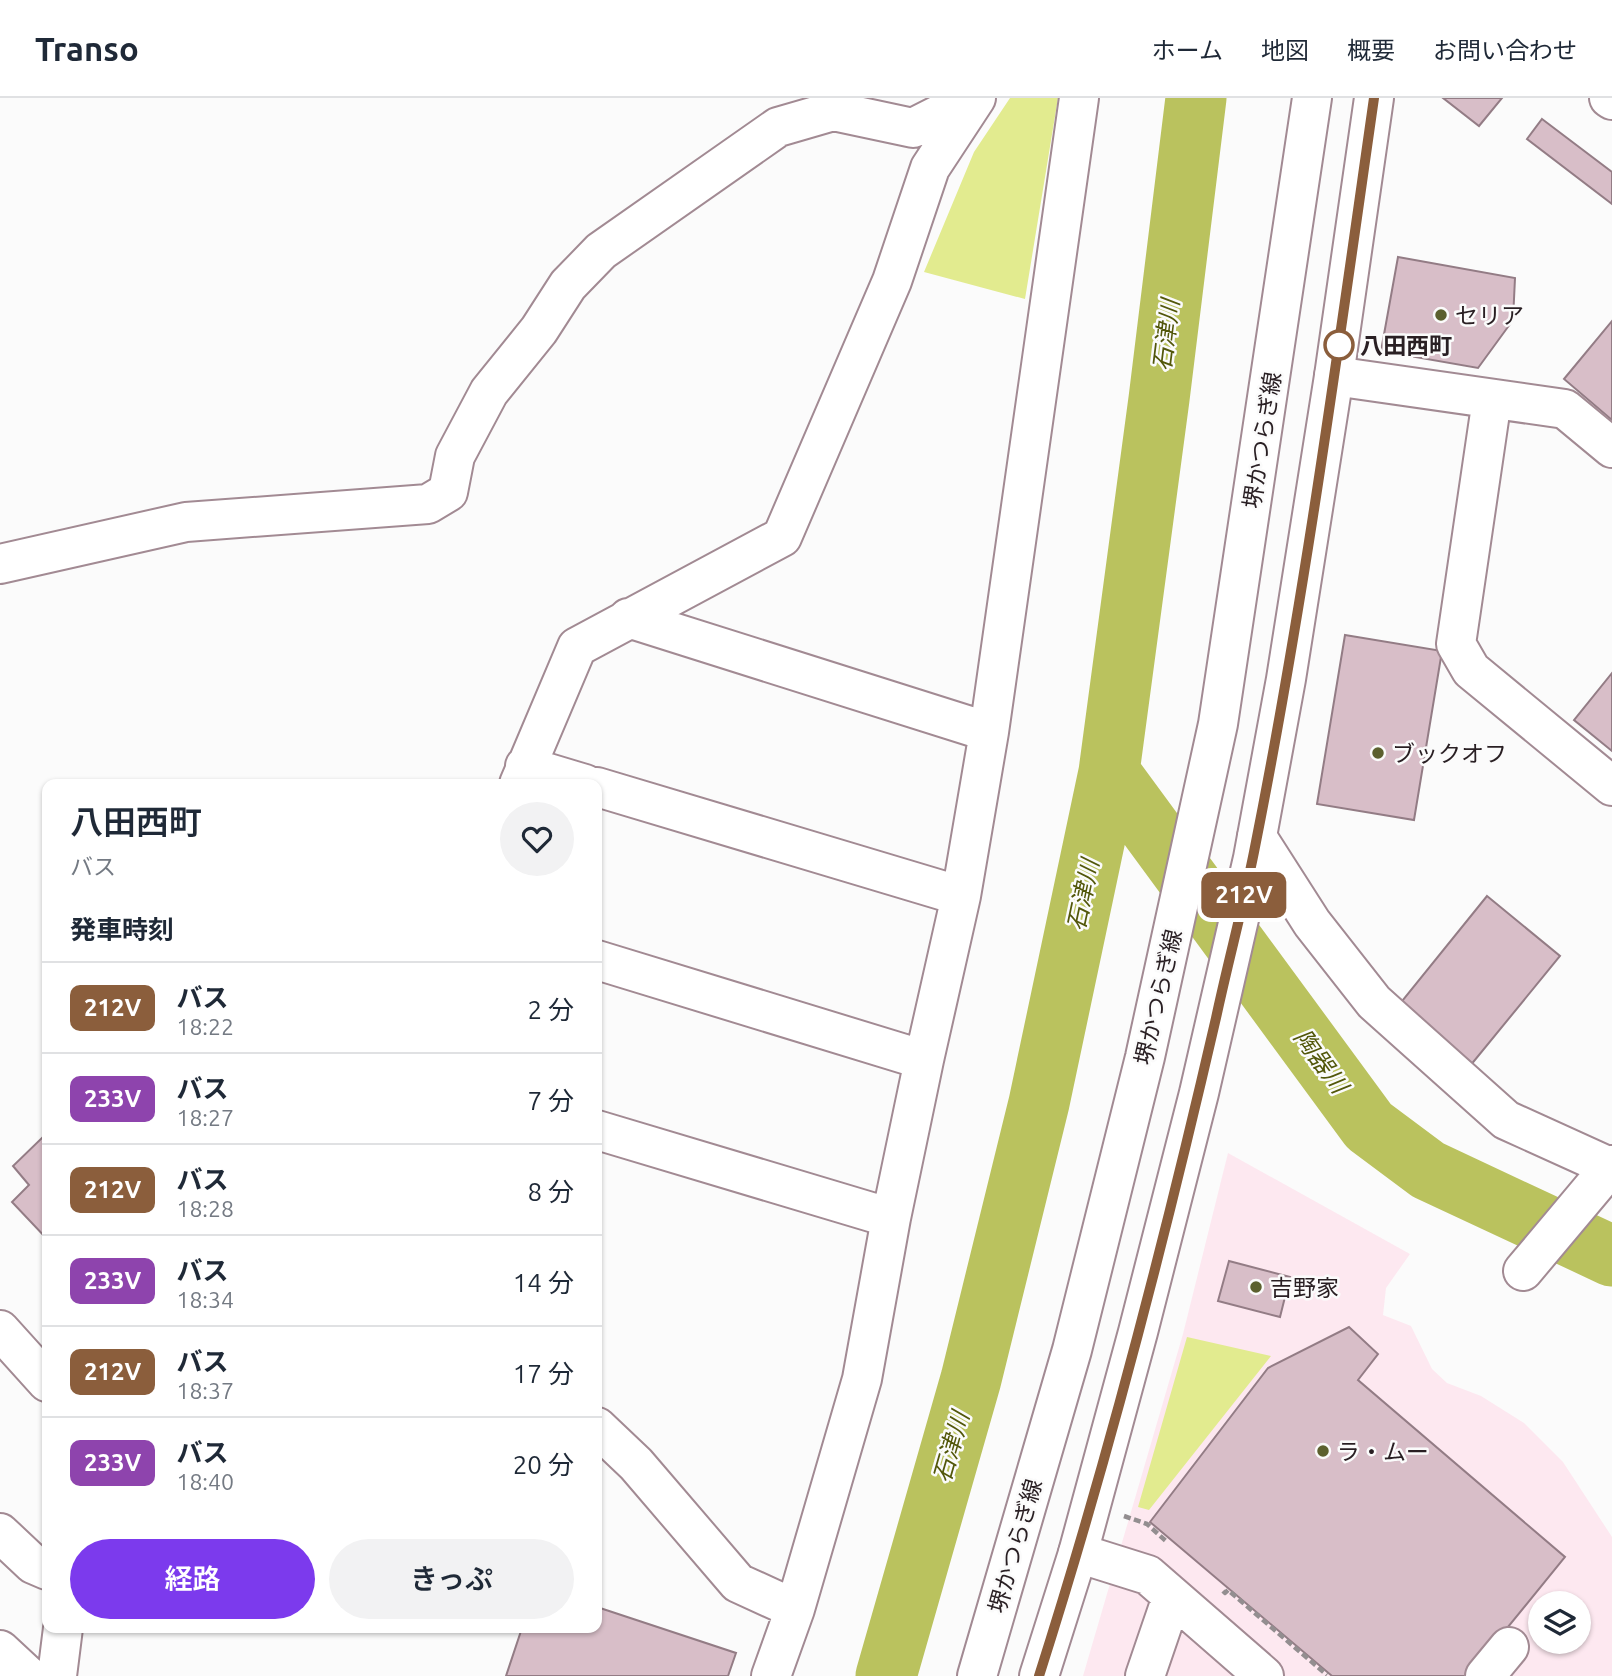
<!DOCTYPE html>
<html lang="ja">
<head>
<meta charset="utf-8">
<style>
  :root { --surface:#fff; --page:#f2f2f3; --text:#1f2937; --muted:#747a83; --line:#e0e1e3; --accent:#7c3aed }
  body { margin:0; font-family:Ubuntu,"Noto Sans JP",sans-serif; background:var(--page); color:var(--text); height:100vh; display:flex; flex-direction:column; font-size:26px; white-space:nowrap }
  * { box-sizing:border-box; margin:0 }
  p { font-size:23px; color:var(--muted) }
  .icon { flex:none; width:38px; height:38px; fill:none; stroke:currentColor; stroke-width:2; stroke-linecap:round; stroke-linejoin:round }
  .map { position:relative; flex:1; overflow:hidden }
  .details { position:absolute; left:42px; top:681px; width:560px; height:854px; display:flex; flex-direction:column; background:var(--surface); border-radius:14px; box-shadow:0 2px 5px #0004 }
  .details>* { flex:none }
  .badge { padding:0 14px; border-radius:10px; font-size:24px; line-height:46px }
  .fabs { position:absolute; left:1528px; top:1493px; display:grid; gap:14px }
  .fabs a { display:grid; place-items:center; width:63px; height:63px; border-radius:50%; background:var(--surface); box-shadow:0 2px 5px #0004; font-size:35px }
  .map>.badge { position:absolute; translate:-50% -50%; box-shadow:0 0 0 4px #fff }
  h2 { padding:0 28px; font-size:26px; line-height:63px }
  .round { display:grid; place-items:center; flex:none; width:74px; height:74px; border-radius:37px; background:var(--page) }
  .summary { display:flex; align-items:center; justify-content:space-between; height:119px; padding:0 28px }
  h1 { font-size:33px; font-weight:600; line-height:52px }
  .cta { display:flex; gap:14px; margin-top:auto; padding:14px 28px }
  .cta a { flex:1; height:80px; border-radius:42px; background:var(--accent); color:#fff; font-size:28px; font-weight:600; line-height:80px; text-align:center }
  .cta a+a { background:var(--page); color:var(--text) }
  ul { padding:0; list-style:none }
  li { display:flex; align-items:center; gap:21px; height:91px; padding:0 28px; border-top:2px solid var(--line) }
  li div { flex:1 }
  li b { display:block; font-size:26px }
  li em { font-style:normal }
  li .badge { min-width:77px; font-weight:700; text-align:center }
  header { display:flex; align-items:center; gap:42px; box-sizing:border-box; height:98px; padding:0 35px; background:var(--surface); border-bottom:2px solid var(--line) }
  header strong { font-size:33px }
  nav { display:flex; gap:38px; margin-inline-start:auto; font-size:24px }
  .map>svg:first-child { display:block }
</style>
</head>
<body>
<header>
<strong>Transo</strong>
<nav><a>ホーム</a><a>地図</a><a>概要</a><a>お問い合わせ</a></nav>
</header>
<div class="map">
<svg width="1612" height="1578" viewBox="0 0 1612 1578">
  <rect width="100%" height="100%" fill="#fbfbfb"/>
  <path fill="#fde8f0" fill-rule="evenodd" d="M1228,1055l182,101 -24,34 -3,27 28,11 21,43 15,14 34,13 43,27 39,39 49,75v139h-529l100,-342zM1540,1505h38v39h-38z"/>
  <path fill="#e2eb8f" d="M1010,0h48l-33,201 -101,-27 50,-120z
    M1187,1239l84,19 -122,154 -11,-3z"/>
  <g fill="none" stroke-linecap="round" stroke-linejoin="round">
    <path stroke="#bac25e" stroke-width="61" d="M1109,674l260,354 59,44 184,86
      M886,1578l85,-297 68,-276 70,-331 50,-373 37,-301"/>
  </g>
  <path fill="#d8bec8" stroke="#937c85" stroke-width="2" d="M1443,0h59l-23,28z
    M1542,21l70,53v32l-85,-65z
    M1398,159l117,21 -2,42 -35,48 -97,-17z
    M1612,223v99l-48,-41z
    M1345,537l97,16 -28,169 -97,-16z
    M1612,575v78l-38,-31z
    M1487,798l73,60 -90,110 -72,-60z
    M47,1035v106l-35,-37 17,-17 -16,-19z
    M1229,1163l61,16 -10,40 -62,-16z
    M1349,1229l29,27 -20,26 207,177 -97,119h-136l-182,-154 118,-154z
    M597,1509l139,46 -8,23h-222l16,-48h75z"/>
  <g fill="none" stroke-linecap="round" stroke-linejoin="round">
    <g stroke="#a28a93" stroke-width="42">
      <path id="minor" d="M1334,278l231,33 47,39
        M1492,301l-36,245 15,26 141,116
        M0,466l186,-42 242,-18 20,-12 7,-36 34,-64 50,-62 29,-45 33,-34 177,-124 55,-16 80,17 59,-30
        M628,520l361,114
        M525,668l60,18
        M519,686l58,-137 205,-110 110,-256 38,-113 46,-70
        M597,689l364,109
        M1257,739l55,86 62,79 132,118 106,48
        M597,862l327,100
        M597,1032l294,88
        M1523,1173l89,-106
        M0,1232l47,52
        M597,1329l39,37 102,119 57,26
        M0,1435l33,31 14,6
        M1078,1455l70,22 116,101
        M0,1552l28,26
        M57,1578l6,-48
        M771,1578l24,-67 67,-230 29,-161 33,-158 37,-164 28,-164 90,-634
        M1145,1578l27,-79
        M1485,1578l24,-29"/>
    </g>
    <g stroke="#a28a93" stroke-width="42">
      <path id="major" d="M1609,0l3,2
        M977,1578l95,-326 73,-293 73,-333 94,-626
        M1039,1578l39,-123 60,-221 61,-239 54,-235 33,-179 48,-303 40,-278"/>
    </g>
    <path stroke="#938e90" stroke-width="4.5" stroke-dasharray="7 3.5" stroke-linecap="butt" d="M1124,1418l23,8 20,18
      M1223,1493l2,2 3,-3 99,85"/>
    <use href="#minor" stroke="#fff" stroke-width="38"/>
    <use href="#major" stroke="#fff" stroke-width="38"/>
  </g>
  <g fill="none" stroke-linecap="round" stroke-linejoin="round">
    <g stroke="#fff" stroke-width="16">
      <path id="line" d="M1039,1578c69,-216 126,-437 177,-658 12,-56 27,-111 38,-166 50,-250 84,-502 120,-754"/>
    </g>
    <use href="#line" stroke="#8b5e3c" stroke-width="10"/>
  </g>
  <g fill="#5c602e" stroke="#fbfbfb" stroke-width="2.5">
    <circle cx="1441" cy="217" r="7"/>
    <circle cx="1378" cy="655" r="7"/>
    <circle cx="1256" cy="1189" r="7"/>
    <circle cx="1323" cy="1353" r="7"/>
  </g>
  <circle fill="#fff" stroke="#8b5e3c" stroke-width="3.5" cx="1339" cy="247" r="14"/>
  <g text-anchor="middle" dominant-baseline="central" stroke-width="5" stroke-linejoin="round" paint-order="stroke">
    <g font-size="23" fill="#291f23" stroke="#fbfbfb" text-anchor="start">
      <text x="1455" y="217">セリア</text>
      <text x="1392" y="655">ブックオフ</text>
      <text x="1270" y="1189">吉野家</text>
      <text x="1337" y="1353">ラ・ムー</text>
    </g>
    <g font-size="23" font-weight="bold" fill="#291f23" stroke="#fbfbfb" text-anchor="start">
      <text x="1360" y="247">八田西町</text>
    </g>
    <g font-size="23" fill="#291f23" stroke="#fbfbfb">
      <text transform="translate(1262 342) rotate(-81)">堺かつらぎ線</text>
      <text transform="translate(1158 899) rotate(-77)">堺かつらぎ線</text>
      <text transform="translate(1015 1448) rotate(-74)">堺かつらぎ線</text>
    </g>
    <g font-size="24" font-style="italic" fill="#52570a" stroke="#fbfbfb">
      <text transform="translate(1166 237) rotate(-83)">石津川</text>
      <text transform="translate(1083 797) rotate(-78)">石津川</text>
      <text transform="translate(1321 963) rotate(54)">陶器川</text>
      <text transform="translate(951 1349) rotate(-74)">石津川</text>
    </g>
  </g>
</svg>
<div class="fabs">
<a><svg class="icon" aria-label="layers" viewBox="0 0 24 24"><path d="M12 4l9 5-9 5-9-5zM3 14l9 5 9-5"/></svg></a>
</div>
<b class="badge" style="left:1244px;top:797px;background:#8b5e3c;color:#fff">212V</b>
<section class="details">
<div class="summary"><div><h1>八田西町</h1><p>バス</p></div><a class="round"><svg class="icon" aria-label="heart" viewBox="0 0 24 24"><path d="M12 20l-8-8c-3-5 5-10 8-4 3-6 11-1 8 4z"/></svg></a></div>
<h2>発車時刻</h2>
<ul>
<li><span class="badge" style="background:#8b5e3c;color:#fff">212V</span><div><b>バス</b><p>18:22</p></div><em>2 分</em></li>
<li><span class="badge" style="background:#8e44ad;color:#fff">233V</span><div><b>バス</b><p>18:27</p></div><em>7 分</em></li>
<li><span class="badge" style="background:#8b5e3c;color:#fff">212V</span><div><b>バス</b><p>18:28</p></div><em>8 分</em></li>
<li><span class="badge" style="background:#8e44ad;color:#fff">233V</span><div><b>バス</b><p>18:34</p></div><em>14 分</em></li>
<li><span class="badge" style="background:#8b5e3c;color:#fff">212V</span><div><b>バス</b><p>18:37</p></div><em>17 分</em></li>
<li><span class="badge" style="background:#8e44ad;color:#fff">233V</span><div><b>バス</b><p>18:40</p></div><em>20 分</em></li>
</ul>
<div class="cta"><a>経路</a><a>きっぷ</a></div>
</section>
</div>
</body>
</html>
